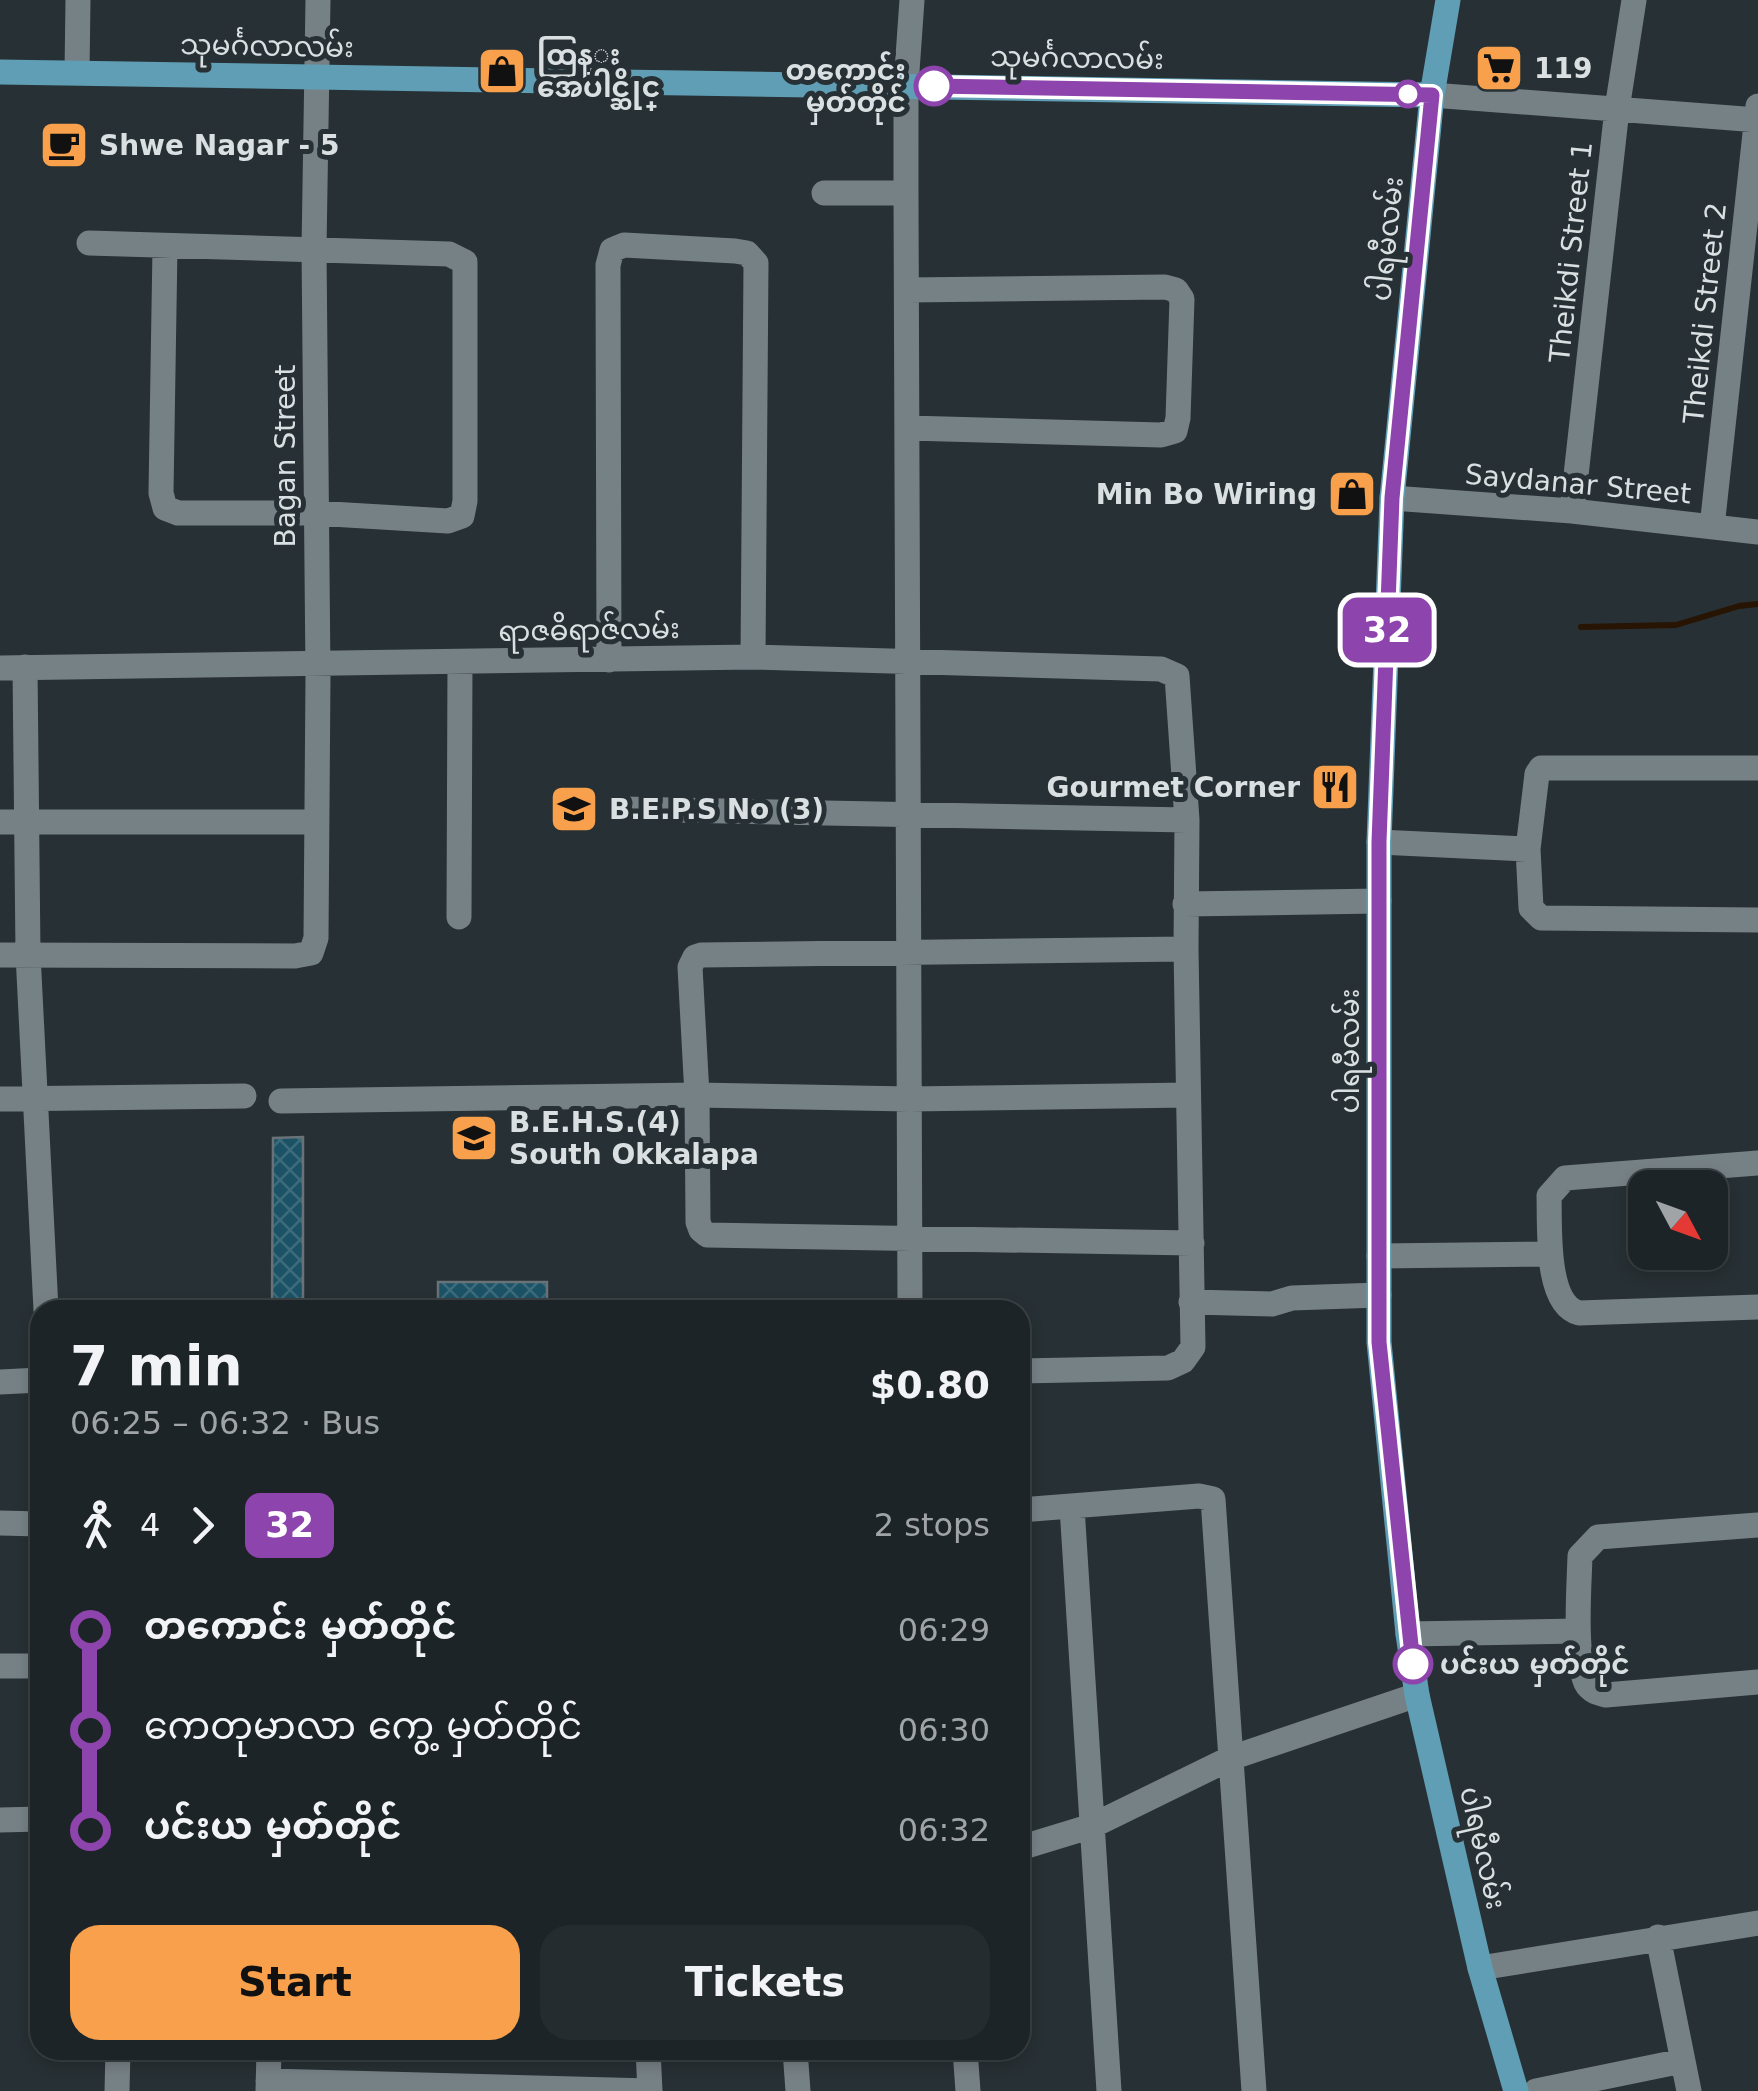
<!DOCTYPE html>
<html lang="en">
<head>
<meta charset="utf-8">
<style>
  :root { --surface:#1d2427; --page:#252c2f; --text:#f1f3f6; --muted:#a0a4a7; --line:#3b4144; --accent:#f8a04b }
  body { margin:0; font-family:"DejaVu Sans","Noto Sans Myanmar",sans-serif; background:var(--page); color:var(--text); height:100vh; display:flex; flex-direction:column; font-size:38px; white-space:nowrap }
  * { box-sizing:border-box; margin:0 }
  p { font-size:32px; color:var(--muted) }
  .icon { flex:none; width:55px; height:55px; fill:none; stroke:currentColor; stroke-width:2; stroke-linecap:round; stroke-linejoin:round }
  .map { position:relative; flex:1; overflow:hidden }
  .sheet { position:absolute; left:30px; top:1300px; width:1000px; height:760px; display:flex; flex-direction:column; background:var(--surface); border-radius:30px; box-shadow:0 5px 15px #0003,0 0 0 2px var(--line) }
  .sheet>* { flex:none }
  .badge { padding:0 20px; border-radius:15px; font-size:35px; line-height:65px }
  .needle { width:65px; rotate:131deg }
  .fabs { position:absolute; left:1628px; top:1170px; display:grid; gap:20px }
  .fabs a { display:grid; place-items:center; width:100px; height:100px; border-radius:20px; background:var(--surface); box-shadow:0 5px 15px #0003,0 0 0 2px var(--line); font-size:50px }
  .map>.badge { position:absolute; translate:-50% -50%; box-shadow:0 0 0 5px #fff }
  .legs { display:flex; align-items:center; gap:15px; height:110px; padding:0 40px; font-size:32px }
  .legs p { margin-inline-start:auto }
  .summary { display:flex; align-items:center; justify-content:space-between; height:170px; padding:0 40px }
  h1 { font-size:55px; font-weight:800; line-height:75px }
  .cta { display:flex; gap:20px; margin-top:auto; padding:20px 40px }
  .cta a { flex:1; height:115px; border-radius:30px; background:var(--accent); color:#111; font-size:40px; font-weight:800; line-height:115px; text-align:center }
  .cta a+a { background:var(--page); color:var(--text) }
  ul { padding:0 40px; list-style:none }
  li { display:flex; align-items:center; gap:35px; height:100px; font-size:38px }
  li i { display:grid; place-items:center; width:15px; height:100%; margin:0 12px; background:currentColor }
  li i::after { content:''; width:25px; height:25px; margin:-12px; border:8px solid; border-radius:50%; background:var(--surface) }
  li p { margin-inline-start:auto }
  li:first-child i { background:linear-gradient(#0000 50%,currentColor 0) }
  li:last-child i { background:linear-gradient(currentColor 50%,#0000 0) }
  .map>svg:first-child { display:block }
</style>
</head>
<body>
<div class="map">
<svg width="1758" height="2091" viewBox="0 0 1758 2091">
  <defs>
    <pattern id="building-cross-hatch" width="8" height="8" patternUnits="userSpaceOnUse" patternTransform="scale(2.5)"><rect width="8" height="8" fill="#1b5265"/><path d="M0 0l8 8M0 8l8-8" fill="none" stroke="#3c6b7b"/></pattern>
  </defs>
  <rect width="100%" height="100%" fill="#273034"/>
  <g fill="none" stroke-linecap="round" stroke-linejoin="round">
    <path stroke="#271403" stroke-width="6" d="M1581,627l95,-2 63,-19 19,-2"/>
  </g>
  <path fill="url(#building-cross-hatch)" stroke="#687277" stroke-width="2.5" d="M303,1137v166h-31l1,-165z
    M438,1282h109v28h-109z"/>
  <g fill="none" stroke-linecap="round" stroke-linejoin="round">
    <path stroke="#768186" stroke-width="25" d="M77,72l1,-72
      M1432,95l326,25
      M824,193h82
      M89,243l360,11 16,8v239l-3,15 -14,5 -134,-8h-136l-13,-5 -4,-15 4,-246
      M907,290l258,-3 11,3 6,9 -4,119 -3,13 -14,4 -253,-7
      M1392,498l180,13 186,21
      M1572,511l45,-402 17,-109
      M1712,527l46,-421
      M609,660l-1,-395 4,-15 12,-5 111,6 12,2 9,10 -3,394
      M25,667l3,287 18,356
      M0,668l753,-11 408,12 16,7 10,144 -1,129 7,398 -10,14 -15,7 -148,3
      M1758,768h-217l-4,6 -9,75 3,59 10,10 217,2
      M622,809l565,11
      M0,822h316
      M1379,842l149,7
      M1185,904l194,-3
      M459,917l1,-255
      M1186,949l-485,6 -6,2 -5,10 7,128 1,127 3,8 6,5 485,8
      M0,955l295,1 16,-3 5,-15 2,-263 -4,-426 4,-249
      M0,1099l244,-3
      M281,1101l416,-6 212,4 279,-4
      M1758,1163l-193,15 -16,18c1,31 -4,108 30,117l179,-6
      M1379,1256l171,-2
      M1191,1302l81,2 20,-6 87,-3
      M910,1310l-4,-1117v-108l6,-85
      M0,1382l40,-2
      M1072,1507l37,584
      M1020,1510l179,-14 14,3 41,592
      M0,1523l40,1
      M1758,1525l-160,12 -18,19c-1,32 -6,99 6,127 4,8 12,10 20,12l152,-13
      M1408,1634l170,-3
      M0,1666h40
      M0,1820l40,-1
      M1020,1848l72,-22 139,-68 186,-63
      M1658,1937l31,154
      M1480,1968l278,-45
      M648,2050l2,41
      M795,2050l3,41
      M965,2050l3,41
      M268,2081l382,10
      M117,2091l1,-41
      M268,2091l1,-41
      M1536,2091l146,-30"/>
    <path stroke="#5f9eb4" stroke-width="25" d="M1448,0l-16,95 -40,403 -13,344v500l29,292 9,61 63,273 36,123
      M0,72l1432,23"/>
  </g>
  <g fill="none" stroke-linecap="round" stroke-linejoin="round">
    <g stroke="#fff" stroke-width="22">
      <path id="line-1" d="M934,86l498,9 -40,403 -13,344v500l34,322"/>
    </g>
    <use href="#line-1" stroke="#8e44ad" stroke-width="15"/>
  </g>
  <defs>
    <g id="supermarket-square" transform="scale(2.5)"><rect x="-9" y="-9" width="18" height="18" rx="4" fill="#f8a04b" stroke="#273034"/><path d="M-6-5.5h2.5l.6 2H6L4.5 2H-2.5L-4.4-4H-6ZM-1.5 3.2a1.3 1.3 0 1 0 .1 0ZM3 3.2a1.3 1.3 0 1 0 .1 0Z" fill="#111"/></g>
    <g id="shop-square" transform="scale(2.5)"><rect x="-9" y="-9" width="18" height="18" rx="4" fill="#f8a04b" stroke="#273034"/><path d="M-5-2.5h2.3a2.7 3.5 0 0 1 5.4 0H5L5.5 6h-11ZM-1.5-2.5h3a1.5 2.3 0 0 0-3 0Z" fill="#111"/></g>
    <g id="cafe-square" transform="scale(2.5)"><rect x="-9" y="-9" width="18" height="18" rx="4" fill="#f8a04b" stroke="#273034"/><path d="M-5.5-4.5H6V0H3Q3 3.5 0 3.5H-2.5Q-5.5 3.5-5.5 0ZM3-3.2v2h1.7v-2ZM-6 4.5H4V6H-6Z" fill="#111"/></g>
    <g id="restaurant-square" transform="scale(2.5)"><rect x="-9" y="-9" width="18" height="18" rx="4" fill="#f8a04b" stroke="#273034"/><path d="M-5-6h1v4h1v-4h1v4h1v-4h1v5L-1.5 .5V6h-2V.5L-5-1ZM5-6V6H3V1.5H1.5Q1.5-4 5-6Z" fill="#111"/></g>
    <g id="school-square" transform="scale(2.5)"><rect x="-9" y="-9" width="18" height="18" rx="4" fill="#f8a04b" stroke="#273034"/><path d="M0-5L7-2L0 1L-7-2ZM-4 1L0 2.5L4 1V4Q0 6-4 4Z" fill="#111"/></g>
  </defs>
  <g fill-rule="evenodd">
    <use href="#supermarket-square" x="1499" y="68"/>
    <use href="#shop-square" x="502" y="71"/>
    <use href="#cafe-square" x="64" y="145"/>
    <use href="#shop-square" x="1352" y="494"/>
    <use href="#restaurant-square" x="1335" y="787"/>
    <use href="#school-square" x="574" y="809"/>
    <use href="#school-square" x="474" y="1138"/>
  </g>
  <g fill="#fff" stroke="#8e44ad" stroke-width="5">
    <circle cx="934" cy="86" r="18"/>
    <circle cx="1408" cy="94" r="12"/>
    <circle cx="1413" cy="1664" r="18"/>
  </g>
  <g text-anchor="middle" dominant-baseline="central" stroke-width="10" stroke-linejoin="round" paint-order="stroke">
    <g font-size="28" fill="#dae0e2" stroke="#273034">
      <text transform="translate(267 46) rotate(1)">သုမင်္ဂလာလမ်း</text>
      <text transform="translate(1077 58) rotate(1)">သုမင်္ဂလာလမ်း</text>
      <text transform="translate(1387 239) rotate(-84)">ပါရမီလမ်း</text>
      <text transform="translate(1571 252) rotate(-84)">Theikdi Street 1</text>
      <text transform="translate(1705 313) rotate(-84)">Theikdi Street 2</text>
      <text transform="translate(285 456) rotate(-90)">Bagan Street</text>
      <text transform="translate(1578 484) rotate(5)">Saydanar Street</text>
      <text transform="translate(589 630) rotate(-1)">ရာဇဓိရာဇ်လမ်း</text>
      <text transform="translate(1349 1051) rotate(-90)">ပါရမီလမ်း</text>
      <text transform="translate(1483 1848) rotate(77)">ပါရမီလမ်း</text>
    </g>
    <g font-size="28" font-weight="bold" fill="#dae0e2" stroke="#273034" text-anchor="start">
      <text x="537" y="55">ထြန္း<tspan x="537" dy="32">အေပါင္ဆိုင္</tspan></text>
      <text x="1534" y="68">119</text>
      <text x="99" y="145">Shwe Nagar - 5</text>
      <text x="1317" y="494" text-anchor="end">Min Bo Wiring</text>
      <text x="1300" y="787" text-anchor="end">Gourmet Corner</text>
      <text x="609" y="809">B.E.P.S No (3)</text>
      <text x="509" y="1122">B.E.H.S.(4)<tspan x="509" dy="32">South Okkalapa</tspan></text>
    </g>
    <g font-size="28" font-weight="bold" fill="#dae0e2" stroke="#273034" text-anchor="end">
      <text x="906" y="70">တကောင်း<tspan x="906" dy="32">မှတ်တိုင်</tspan></text>
      <text x="1440" y="1664" text-anchor="start">ပင်းယ မှတ်တိုင်</text>
    </g>
  </g>
</svg>
<div class="fabs">
<a><svg class="needle" viewBox="-14 -14 28 28"><path d="M0-13l5 13h-10z" fill="#e53935"/><path d="M0 13l5-13h-10z" fill="#a0a4a7"/></svg></a>
</div>
<b class="badge" style="left:1387px;top:630px;background:#8e44ad;color:#fff">32</b>
<section class="sheet">
<div class="summary"><div><h1>7 min</h1><p>06:25 – 06:32 · Bus</p></div><b>$0.80</b></div>
<div class="legs"><svg class="icon" aria-label="walk" viewBox="0 0 24 24"><circle cx="13" cy="4" r="2"/><path d="M13 8l-2 6 4 7M11 14l-3 7M7 12l3-4h3l4 4"/></svg>4<svg class="icon" aria-label="forward" viewBox="0 0 24 24"><path d="M9 5l7 7-7 7"/></svg><b class="badge" style="background:#8e44ad;color:#fff">32</b><p>2 stops</p></div>
<ul>
<li><i style="color:#8e44ad"></i><b>တကောင်း မှတ်တိုင်</b><p>06:29</p></li>
<li><i style="color:#8e44ad"></i><span>ကေတုမာလာ ကွေ့ မှတ်တိုင်</span><p>06:30</p></li>
<li><i style="color:#8e44ad"></i><b>ပင်းယ မှတ်တိုင်</b><p>06:32</p></li>
</ul>
<div class="cta"><a>Start</a><a>Tickets</a></div>
</section>
</div>
</body>
</html>
